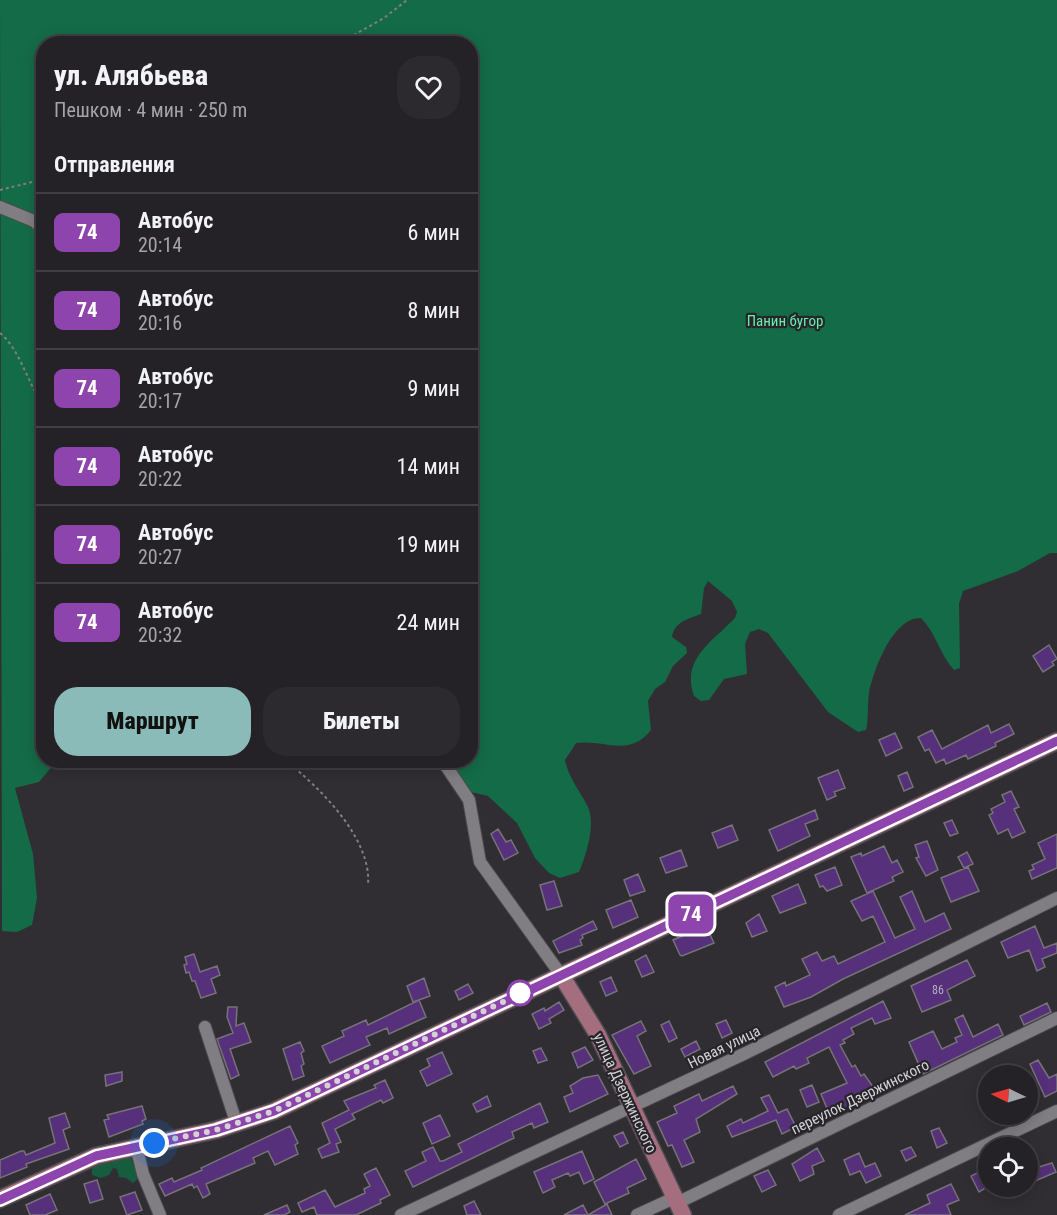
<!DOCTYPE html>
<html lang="ru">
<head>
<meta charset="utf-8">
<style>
  :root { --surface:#242226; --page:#2c2a2e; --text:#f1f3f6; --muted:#a3a4a7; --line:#413f43; --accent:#8bbbb9 }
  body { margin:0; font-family:"Roboto Condensed",sans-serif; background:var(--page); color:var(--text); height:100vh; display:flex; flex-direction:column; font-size:22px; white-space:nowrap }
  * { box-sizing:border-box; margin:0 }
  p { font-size:20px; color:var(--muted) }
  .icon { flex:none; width:33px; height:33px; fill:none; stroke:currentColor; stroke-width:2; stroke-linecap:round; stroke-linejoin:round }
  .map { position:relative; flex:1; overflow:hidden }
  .sheet { position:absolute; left:36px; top:36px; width:442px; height:732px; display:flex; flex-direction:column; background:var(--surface); border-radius:24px; box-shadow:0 3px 15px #0003,0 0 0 2px var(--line) }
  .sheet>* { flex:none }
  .badge { padding:0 12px; border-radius:9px; font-size:21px; line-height:39px }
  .needle { width:39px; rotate:275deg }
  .tools { position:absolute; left:978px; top:1065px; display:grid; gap:12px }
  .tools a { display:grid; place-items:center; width:60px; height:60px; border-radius:50%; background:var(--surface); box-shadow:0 3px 15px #0003,0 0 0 2px var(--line); font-size:30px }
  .you { position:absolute; width:30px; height:30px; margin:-15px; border:4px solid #fff; border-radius:50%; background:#1a73e8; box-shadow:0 0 0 9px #1a73e833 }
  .map>.badge { position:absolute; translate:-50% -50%; box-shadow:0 0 0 3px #fff }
  h2 { padding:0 18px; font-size:22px; line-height:54px }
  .round { display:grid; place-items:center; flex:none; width:63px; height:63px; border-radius:24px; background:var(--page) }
  .head { display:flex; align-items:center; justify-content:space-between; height:102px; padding:0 18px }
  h1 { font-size:28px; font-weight:800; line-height:45px }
  .primary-button { display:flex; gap:12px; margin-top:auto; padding:12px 18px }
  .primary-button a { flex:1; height:69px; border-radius:24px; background:var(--accent); color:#111; font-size:24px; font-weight:800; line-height:69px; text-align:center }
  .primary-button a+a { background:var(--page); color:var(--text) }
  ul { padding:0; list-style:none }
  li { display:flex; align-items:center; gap:18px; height:78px; padding:0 18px; border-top:2px solid var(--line) }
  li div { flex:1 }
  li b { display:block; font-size:22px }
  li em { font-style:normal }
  li .badge { min-width:66px; font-weight:700; text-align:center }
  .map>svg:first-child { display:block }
</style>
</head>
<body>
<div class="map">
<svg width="1057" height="1215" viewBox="0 0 1057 1215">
  <rect width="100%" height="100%" fill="#302e33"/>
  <path fill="#155d3e" d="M127,1155l4,2 7,22 -5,4 -7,-5 -7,-1 -2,-8 -4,-1 -4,7 -8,3 -9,-3v-8z"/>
  <path fill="#146b47" d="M0,0h1057v553h-7l-32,18 -55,20 -4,13 1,64 -6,2c-14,-15 -18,-37 -33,-52 -28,-1 -47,51 -52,75 -2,13 0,25 -3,37l-8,2 -30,-20 -60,-79 -9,-4 -9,3 -5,12 2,30 -23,5 -15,21 -8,1 -7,-5c-13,-37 18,-54 41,-78l2,-6 -5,-11 -24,-20 -4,7 -3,26c-13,5 -27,8 -29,23l14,10 1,6 -14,13 -8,16 -10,7 -7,12 3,29c-22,28 -46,9 -75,13l-11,17c3,17 15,31 23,47 8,18 -2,48 -9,65l-19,6 -11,-5 -14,-15 -18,-35 -29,-27 -17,-4 -22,-31 22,-1v-716h-427v622h-8l7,43 1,51 10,1v3l-15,18 -24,6 18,66 4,44 -5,27 -15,7 -15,-1z"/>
  <path fill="#56307a" stroke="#757378" stroke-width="1.5" d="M1049,645l8,14 -5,3 2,3 -11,7 -10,-16z
    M1009,724l5,10 -19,9 1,3 -28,13 -2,-4 -20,9 -2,-5 -8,4 -7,-14 -4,2 -7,-14 14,-7 10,19 46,-24 3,8z
    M895,733l7,15 -16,8 -7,-16z
    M838,770l7,18 -11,4 2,4 -9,4 -9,-22z
    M907,772l6,15 -9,4 -6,-15z
    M1011,791l8,16 -5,2 11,23 -13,6 -4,-9 -10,5 -9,-19 4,-2 -2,-4 14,-7 -3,-7z
    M815,810l3,9 -13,5 5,12 -32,15 -9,-21z
    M952,820l6,13 -8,3 -6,-13z
    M732,825l6,15 -20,8 -6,-15z
    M498,829l8,13 5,-2 7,13 -14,7 -13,-26z
    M1057,834v34l-25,11 -3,-8 5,-2 -2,-4 13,-6 -7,-16z
    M927,841l11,29 -12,6 -10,-18 3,-1 -4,-12z
    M884,846l8,17 5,-3 6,12 -11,5 2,4 -27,12 -16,-36 10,-4 1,3z
    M681,850l6,16 -21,7 -6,-15z
    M967,852l6,12 -9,4 -6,-11z
    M835,867l7,18 -15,6 -4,-5 -3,1 -5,-12z
    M968,867l11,24 -28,11 -10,-24z
    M638,874l7,17 -15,5 -6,-16z
    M554,881l8,25 -15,4 -7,-25z
    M798,884l8,19 -26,10 -8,-17z
    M873,891l22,47 20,-9 -15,-32 12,-6 13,31 19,-9 7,16 -108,50 -32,18 -27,10 -9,-20 10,-5 1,4 24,-11 -8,-16 15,-7 5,9 12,-5 4,8 47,-22 -12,-26 -11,5 -11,-20z
    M631,900l7,17 -25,11 -7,-18z
    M759,914l8,17 -15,6 -6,-14z
    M593,921l4,8 -15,6 1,3 -3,2 2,5 -23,8 -6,-12z
    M706,926l8,17 -32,13 -2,-1 -7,-15z
    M1035,926l9,22 13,-5v10l-15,6 3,8 -8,4 -8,-21 -21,8 -7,-16z
    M194,954l6,18 17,-6 3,9 -9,4 5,14 -15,5 -6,-17h-3l-3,-9 -3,1 -2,-8 3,-1 -2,-7z
    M646,955l8,17 -12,5 -7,-16z
    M967,960l8,16 -28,14 4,10 -29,12 -11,-26z
    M611,977l6,14 -11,5 -6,-14z
    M424,978l6,18 -17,6 -6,-16z
    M468,984l5,9 -14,7 -4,-9z
    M419,1000l7,17 -37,17 -2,-6 -21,9 4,8 -40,18 -8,-17 22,-10 -2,-5 24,-11 2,5z
    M883,1001l8,17 -16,6 -3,-6 -21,10 3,6 -11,6 2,3 -5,2 12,22 3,-2 6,11 3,-2 12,17 -13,7v4l-33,14 -9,-22 26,-11 -18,-36 -22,11 2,5 -13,6 -2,-3 -21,11 -8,-15z
    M559,1002l5,8 -15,9 2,4 -12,6 -7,-15 12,-6 1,3z
    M1047,1003l4,9 -27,13 -4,-9z
    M228,1007h9l-1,19 8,-3 7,19 -21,7 9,26 -8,4 -14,-40 16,-6 -6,-16z
    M963,1015l10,22 25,-13 5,11 -80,39 -14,-32 24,-11 9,18 15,-7 -2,-4 7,-3 -7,-16z
    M726,1020l6,13 -10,5 -6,-14z
    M641,1021l5,10 -9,5 14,30 -17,8 -22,-39z
    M669,1021l8,17 -8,4 -8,-17z
    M696,1041l4,8 -15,8 -4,-8z
    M300,1042l4,9 -3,2 3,11 -3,2 3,10 -11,4 -10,-31z
    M585,1047l8,13 -15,8 -6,-15z
    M541,1048l6,12 -9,3 -5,-12z
    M442,1052l10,22 -25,12 -7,-15 10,-5 -3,-7z
    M1038,1060l11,18 8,-4v17l-12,6 -15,-33z
    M122,1072v9l-16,5 -1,-11z
    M598,1075l10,19 -38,18 -6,-15 9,-4 -3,-7 13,-8z
    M385,1080l8,18 -10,5 -2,-3 -29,14 3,5 -20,10 6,13 -5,2 3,8 -17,6 -4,-9 12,-6 -8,-20 27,-13 -5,-9 32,-13 -2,-3z
    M812,1085l7,17 -12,5 -7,-17z
    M733,1086l4,8 -41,25 4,13 -16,8 10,22 -12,5 -10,-22 -4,1 -11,-24 20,-9 -3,-7 15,-7 10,-5 3,7z
    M769,1095l9,18 9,-4 9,18 -14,7 -6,-14 -44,17 -5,-11 14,-7 2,4 25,-12 -7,-13z
    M487,1096l4,10 -14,6 -4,-8z
    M540,1103l8,19 -14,6 -2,-5 -20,9 2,6 -101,49 -8,-16 21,-10 -4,-9 11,-5 7,14h3l19,-9 -4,-8z
    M142,1106l4,13 -4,2 1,3 -34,13 -5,-17 5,-1 -2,-4z
    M65,1113l5,14 -7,3 6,19 -43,15 1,3 -27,11v-18l21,-9h3l2,4 29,-12 -6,-25z
    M440,1115l10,21 -18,8 -9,-21z
    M290,1126l8,17 -3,2 3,9 -23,11 -7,-14 -15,7 2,5 -49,21 4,10 -7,4 -6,-12 -3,2 -2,-4 -27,12 -6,-12 13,-6 2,4 28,-12 -1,-2z
    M939,1128l8,15 -10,5 -6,-17z
    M623,1132l5,11 -8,4 -6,-11z
    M911,1147l5,9 -10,5 -5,-10z
    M817,1148l7,13 -12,5 2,8 -14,7 -8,-17z
    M582,1151l12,28 -10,5 -5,-12 -9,4 -2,-3 -16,7 3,7 -12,6 -9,-21z
    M859,1153l6,14 10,-4 6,13 -15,7 -6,-12 -10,4 -6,-15z
    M636,1159l10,20 -19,9 2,5 -24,11 -11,-22z
    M1052,1163l4,9 -21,9 -6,-11z
    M376,1168l14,27 -10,5 1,3 -25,12h-39l-3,-8 -12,5 -4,-9 27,-13 10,17 30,-14 -1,-4 6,-3 -6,-12z
    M768,1170l8,15 -14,7 -8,-16z
    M983,1170l6,16 -10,6 -8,-16z
    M97,1180l6,19 -13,4 -6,-19z
    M951,1184l8,16 -12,5 4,10h-46l25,-12 -3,-8z
    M135,1192l7,18 -15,5 -7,-18z
    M50,1194l7,16 -12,5h-15l-4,-10z
    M474,1201l7,14h-14l-3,-9z
    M607,1204l5,11h-48l19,-10 5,10z
    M287,1205l3,7 -6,3h-20z"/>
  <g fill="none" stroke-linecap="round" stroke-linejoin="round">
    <g stroke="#4c4b4f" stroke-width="14">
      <path id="minor" d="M0,207l34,14 10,9
        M442,760l27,40 11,62 81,113
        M205,1027l32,98
        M136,1146l7,28 17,41
        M677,1203l380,-185
        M401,1215l347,-163 309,-154
        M637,1215l37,-17
        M839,1215l218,-104"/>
    </g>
    <g stroke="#4c4b4f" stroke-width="19">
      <path id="major" d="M561,975l37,60 85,180
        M0,1199l96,-43 120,-26 58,-19 783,-370"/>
    </g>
    <path stroke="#817f83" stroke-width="2" stroke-dasharray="3 3" stroke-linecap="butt" d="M338,44l46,-26 23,-18
      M0,190l44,-11
      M0,333c22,19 26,49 44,72
      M285,760c34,27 87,78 83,125"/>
    <use href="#minor" stroke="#807e83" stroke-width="12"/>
    <use href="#major" stroke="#a56e7e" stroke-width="16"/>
  </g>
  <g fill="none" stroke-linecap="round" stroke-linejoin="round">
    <g stroke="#fff" stroke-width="14">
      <path id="line" d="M0,1200l96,-44 120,-26 58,-19 783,-370"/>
    </g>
    <use href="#line" stroke="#8e44ad" stroke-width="9"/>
    <path stroke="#d3d2d5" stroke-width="6" stroke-dasharray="0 10.8" d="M154,1143l62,-13 58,-19 254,-121 -8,3"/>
  </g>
  <circle fill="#fff" stroke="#8e44ad" stroke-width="3" cx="520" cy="993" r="12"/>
  <g text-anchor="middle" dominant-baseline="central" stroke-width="4.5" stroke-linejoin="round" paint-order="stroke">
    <g font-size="12" fill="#b4aabe">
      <text x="938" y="990">86</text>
    </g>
    <g font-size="15" fill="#65f0af" stroke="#272529">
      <text x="785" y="321">Панин бугор</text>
    </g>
    <g font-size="15" fill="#d3d2d5" stroke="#272529">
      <text transform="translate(724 1047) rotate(-26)">Новая улица</text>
      <text transform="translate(625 1093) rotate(65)">улица Дзержинского</text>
      <text transform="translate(860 1097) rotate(-26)">переулок Дзержинского</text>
    </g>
  </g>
</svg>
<div class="tools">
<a><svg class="needle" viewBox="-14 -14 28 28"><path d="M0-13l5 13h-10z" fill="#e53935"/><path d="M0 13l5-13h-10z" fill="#a3a4a7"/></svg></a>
<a><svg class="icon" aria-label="locate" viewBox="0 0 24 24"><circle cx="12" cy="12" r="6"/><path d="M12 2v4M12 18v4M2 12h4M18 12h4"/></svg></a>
</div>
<div class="you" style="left:154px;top:1143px"></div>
<b class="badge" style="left:691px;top:914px;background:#8e44ad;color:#fff">74</b>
<section class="sheet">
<div class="head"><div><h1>ул. Алябьева</h1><p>Пешком · 4 мин · 250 m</p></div><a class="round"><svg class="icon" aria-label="heart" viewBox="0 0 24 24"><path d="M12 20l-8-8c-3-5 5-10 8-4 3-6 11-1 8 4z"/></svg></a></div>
<h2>Отправления</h2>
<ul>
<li><span class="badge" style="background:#8e44ad;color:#fff">74</span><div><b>Автобус</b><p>20:14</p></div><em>6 мин</em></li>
<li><span class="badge" style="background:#8e44ad;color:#fff">74</span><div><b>Автобус</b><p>20:16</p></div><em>8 мин</em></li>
<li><span class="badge" style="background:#8e44ad;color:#fff">74</span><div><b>Автобус</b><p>20:17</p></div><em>9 мин</em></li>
<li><span class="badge" style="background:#8e44ad;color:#fff">74</span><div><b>Автобус</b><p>20:22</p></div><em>14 мин</em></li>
<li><span class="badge" style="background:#8e44ad;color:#fff">74</span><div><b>Автобус</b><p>20:27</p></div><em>19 мин</em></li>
<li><span class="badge" style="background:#8e44ad;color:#fff">74</span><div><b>Автобус</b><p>20:32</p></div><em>24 мин</em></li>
</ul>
<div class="primary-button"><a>Маршрут</a><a>Билеты</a></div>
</section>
</div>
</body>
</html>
